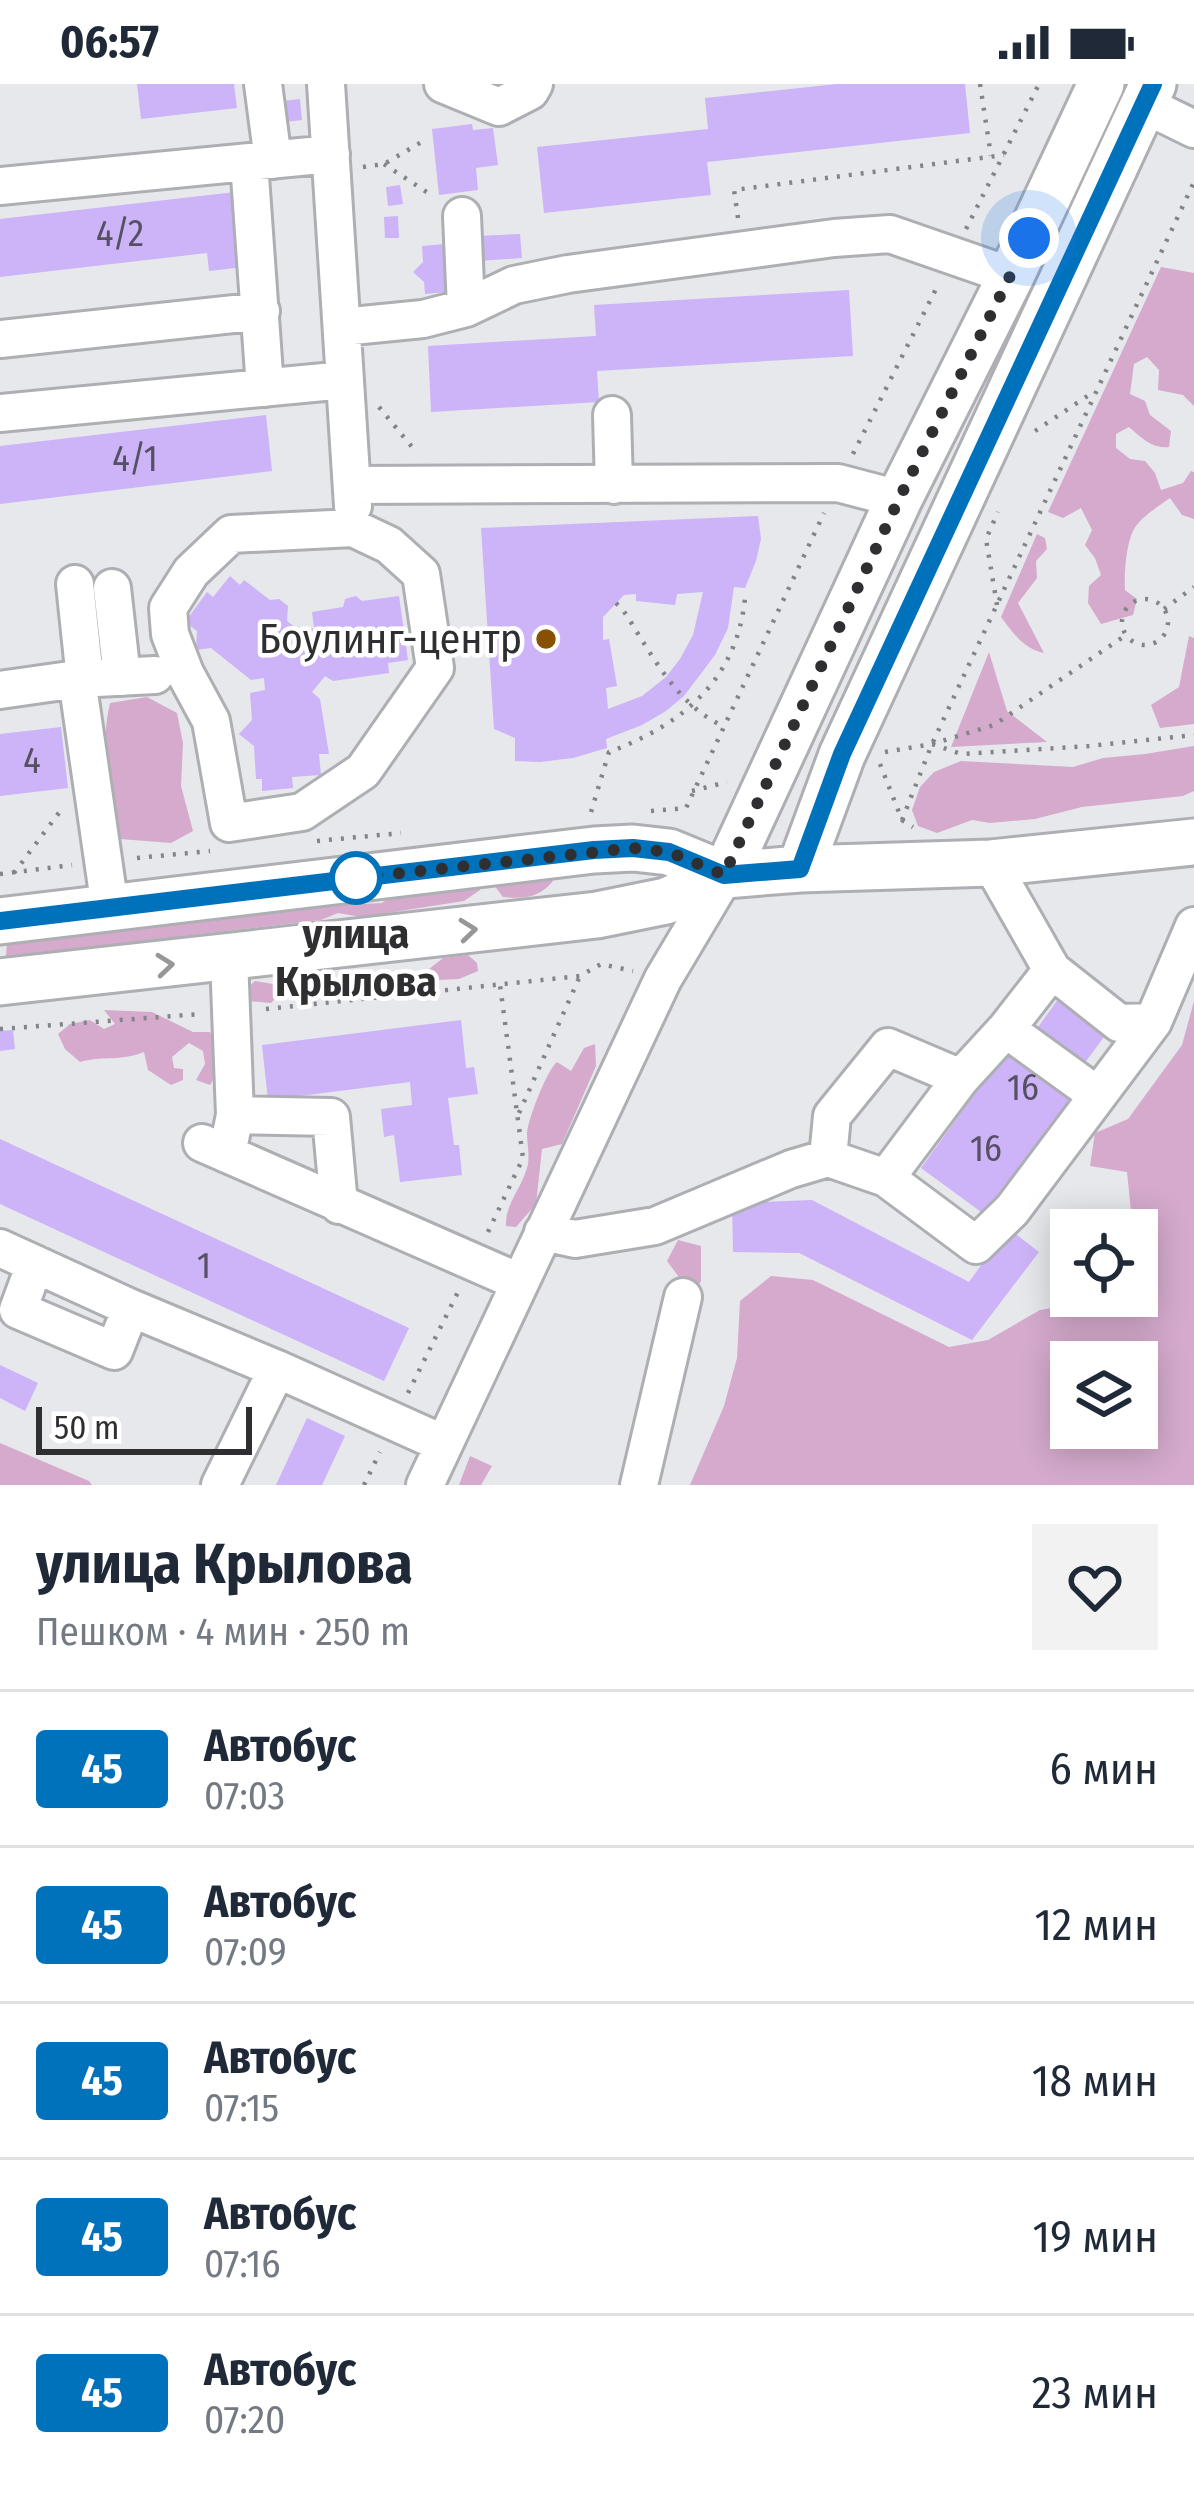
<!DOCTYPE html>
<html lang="ru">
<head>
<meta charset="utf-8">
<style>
  :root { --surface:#fff; --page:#f2f2f3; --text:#1f2937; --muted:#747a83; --line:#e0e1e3 }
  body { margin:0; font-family:"Fira Sans Condensed",sans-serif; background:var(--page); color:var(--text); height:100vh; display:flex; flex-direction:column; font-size:45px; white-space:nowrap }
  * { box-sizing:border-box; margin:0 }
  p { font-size:39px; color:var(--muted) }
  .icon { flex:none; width:66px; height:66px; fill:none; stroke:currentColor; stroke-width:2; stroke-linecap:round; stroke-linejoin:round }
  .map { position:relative; height:1401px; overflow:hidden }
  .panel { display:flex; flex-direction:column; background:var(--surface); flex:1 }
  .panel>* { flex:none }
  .badge { padding:0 24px; border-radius:9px; font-size:42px; line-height:78px }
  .buttons { position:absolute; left:1050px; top:1125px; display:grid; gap:24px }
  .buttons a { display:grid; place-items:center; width:108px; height:108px; border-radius:0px; background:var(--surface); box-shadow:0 6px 30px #0003; font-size:60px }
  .scale { position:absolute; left:36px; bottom:30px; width:216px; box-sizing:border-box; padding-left:12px; border:6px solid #2f2f31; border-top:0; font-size:33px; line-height:42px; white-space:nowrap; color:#2f2f31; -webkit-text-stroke:9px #fff; paint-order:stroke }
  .you { position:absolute; width:60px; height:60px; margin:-30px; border:9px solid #fff; border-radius:50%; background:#1a73e8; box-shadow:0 0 0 18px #1a73e833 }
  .map>.badge { position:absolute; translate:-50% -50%; box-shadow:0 0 0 6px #fff }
  .round { display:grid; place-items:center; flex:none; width:126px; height:126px; border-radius:0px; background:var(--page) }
  .overview { display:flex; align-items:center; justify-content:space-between; height:204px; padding:0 36px }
  h1 { font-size:57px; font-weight:700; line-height:90px }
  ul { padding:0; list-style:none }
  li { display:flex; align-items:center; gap:36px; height:156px; padding:0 36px; border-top:3px solid var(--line) }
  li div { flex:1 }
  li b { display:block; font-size:45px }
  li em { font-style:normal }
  li .badge { min-width:132px; font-weight:700; text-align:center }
  .status { display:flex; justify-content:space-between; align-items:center; height:84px; padding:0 60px; background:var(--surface); direction:ltr }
  .status svg { height:33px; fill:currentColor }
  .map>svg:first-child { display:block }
</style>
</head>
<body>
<div class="status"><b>06:57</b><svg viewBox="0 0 49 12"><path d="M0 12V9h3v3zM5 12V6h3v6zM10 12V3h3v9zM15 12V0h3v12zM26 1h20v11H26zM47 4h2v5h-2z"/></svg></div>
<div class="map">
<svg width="1194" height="1401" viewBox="0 0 1194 1401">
  <rect width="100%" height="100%" fill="#e6e8ec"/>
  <path fill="#d5aacd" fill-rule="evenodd" d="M1161,183l33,6v133l-11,-11 -25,-5 1,-20 -12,-13 -13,7 -4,30 15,7 5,14 21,16 -2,16c-17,2 -27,-9 -40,-20l-13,7v14l14,11 15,2 10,12 6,17 22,-7 8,-12 3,1v47l-12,-4 -12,-17c-12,9 -30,19 -37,33 -7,14 -9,44 -8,59l12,9 -4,16 -32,9 -13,-21 1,-17 12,-11 -6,-17 -10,-13 7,-15 -11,-22 -18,10 -15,-6z
    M1037,450l8,4 2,11 -11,12 1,17 -19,25 26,50c-20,-4 -32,-21 -43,-36z
    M1189,552l5,2v86l-34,4 -9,-23 28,-18z
    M989,568l18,59 40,31 -96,5z
    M147,613l30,16 6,30 -2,43 12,45 -22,12 -51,-4c-10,-44 -21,-91 -10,-136z
    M1194,662v45l-11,5 -101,11 -47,12 -45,4 -18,-3 -35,13 -19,-7 -6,-16 8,-23 14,-15 27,-11 112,6 30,-9 42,-4z
    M540,788l13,9c-14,17 -29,18 -50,16l-10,-13z
    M477,797l3,9 -16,11 -102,16 -24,-4 -17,7 -130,15 -57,9 -50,13 -68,6 -10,-7 1,-14 65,-14 26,6 41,-13 198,-25 25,8 20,-1 25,-21z
    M468,871l9,8 1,8 -19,8 -21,1 -9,-11 14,-11z
    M298,893h22l4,12 -16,8 -28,-3 -9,9 -22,-2 -5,-10 11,-10 18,3z
    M1194,917v484h-504l34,-79 13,-48 3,-57 31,-25 42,4 136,67 39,-7 52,-30 77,-14h20v-66h-4l-6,-58 -37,-6 5,-33 33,-14 54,-74zM1071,1278h66v66h-66z
    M104,926l48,2 41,20h17c11,20 12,34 0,53l-14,-5 9,-16 -2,-13 -14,-8 -17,14 2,11 9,1v11l-12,5 -23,-15 -4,-18c-26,10 -38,3 -64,10l-15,-13 -7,-15 12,-10 20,-4 14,9 11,-5z
    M595,960l1,22 -34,78 -20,5 -6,55 -20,23 -10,-1c-1,-21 14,-36 20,-55 5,-12 1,-25 1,-38 1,-14 20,-63 30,-71l14,9 13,-23z
    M678,1156l23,6v35l-6,10 -14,-11 -14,-19z
    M0,1359l89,38 3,4h-92z
    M470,1372l22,10 -11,19h-22z"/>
  <path fill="#cdb3f7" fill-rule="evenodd" d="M137,0h97l3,24 -96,11z
    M837,0h128l5,49 -263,29 4,33 -167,18 -7,-66 171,-18 -3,-31z
    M300,15l2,21 -18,2 -1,-21z
    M472,40l1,6 20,-2 5,37 -22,3 2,22 -39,5 -7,-66z
    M400,101l3,19 -15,2 -2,-19z
    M235,108l9,75 -35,4 -2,-18 -207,24v-58z
    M398,132l1,22h-14l-1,-21z
    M520,150l2,24 -44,3 -1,-25z
    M445,160l3,48 -23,2 -1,-12 -11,-10 10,-10 -1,-16z
    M849,206l4,66 -256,15 2,31 -168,10 -3,-66 168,-10 -2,-31z
    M266,331l6,56 -272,33v-58z
    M758,432l3,23 -5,22 -11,27 -11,-1 -6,41 -13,27 -31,41 -18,15 -24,14 -36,14 1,9 -34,10 -33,4 -25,-1v-23l-21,-9 -13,-201zM703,508l-10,43 -13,24 -14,18 -24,19 -34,13 -2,-21 11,-2 -8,-47 -6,1v-23l21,-22 12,-1v7l39,4 2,-11z
    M230,492l10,9 4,-5 26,20 9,-1 9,7 -1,15 16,12 11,-5 -2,-16 31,-5 2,-8 11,-3 6,5 37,-5 9,64 -20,3 1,10 -56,8 -8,-5 -13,16 8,7 9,55h-10l2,21 -29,2 1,11 -31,3v-12h-6l-2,-33 -15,-12 13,-14 -2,-27 15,-3 -1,-12 -13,2 -40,-32 -15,2 1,-19 -12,-9 22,-30 6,5z
    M61,643l7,61 -68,8v-62z
    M1064,907l48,35 -50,68 10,7 -84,116 -67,-49 84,-116 10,7z
    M461,936l5,48 8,-1 4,27 -30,4 6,47h5l3,30 -62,7 -6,-47 -10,2 -3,-28 31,-4 -2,-23 -142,18 -6,-55z
    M13,946l2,19 -15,2v-20z
    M0,1055l409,189 -25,53 -384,-177z
    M812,1116l157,82 39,-54 31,24 -67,88 -173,-87 -66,-1 -1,-49z
    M0,1281l38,18 -13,28 -25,-13z
    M307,1334l38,18 -23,49h-46z"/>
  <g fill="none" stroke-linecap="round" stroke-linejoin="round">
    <g stroke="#adafb3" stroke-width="42">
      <path id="minor" d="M263,0l10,76
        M326,0l27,422
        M443,0l56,23 31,-16 4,-7
        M1143,20l51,25
        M249,78l16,226
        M0,102l331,-32
        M462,132l4,92
        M342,243l81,-8 43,-11 48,-23 54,-11 266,-36 56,-4 121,42
        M0,255l261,-28
        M0,329l345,-33
        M612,331l2,70
        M352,401l486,-2 61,16
        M353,444l36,17 32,29 14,94 -72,103 -61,41 -73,11 -18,-102 -26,-48 -15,-39 -2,-26 23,-36 40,-38z
        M75,500l10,95
        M112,504l10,89
        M77,595l33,229
        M0,606l77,-11 78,-4
        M991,779l61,107 67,53 34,-1 41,-96
        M1006,945l91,66
        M235,1031l96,2 8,88
        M202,1059l317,139
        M227,1070l8,-39 -6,-157
        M828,1074l4,-42 56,-69 73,31
        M886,1094l75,-100 45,-49 46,-59
        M543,1148l32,7 80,-13 136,-57 37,-11 58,20 90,67 36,-35 141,-188
        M0,1164l131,60 146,61 167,75
        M35,1180l-17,46 96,41 17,-43
        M220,1401l57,-116
        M425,1401l238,-506 62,-104
        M639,1401l44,-188"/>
    </g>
    <g stroke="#adafb3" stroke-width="51">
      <path id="major" d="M800,785l42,-114 311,-671
        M725,791l174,-376 112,-223 90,-192
        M0,837l594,-71 39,-2 36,4 56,23
        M0,898l597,-67 69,-14 59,-26 75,-6 191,-6 203,-21"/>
    </g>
    <path stroke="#838487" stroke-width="4.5" stroke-dasharray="3 9" stroke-linecap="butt" d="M980,0l11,72
      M384,80l50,33
      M363,83l21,-3 41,-24
      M738,134l-4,-28 270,-35
      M966,145l73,-145
      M379,323l38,46
      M1035,347l60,-40
      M853,370l84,-167
      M1122 538a23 23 0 1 1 46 0a23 23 0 1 1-46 0Z
      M616,519l7,7c27,41 53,95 100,116
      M997,521l-11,-66 12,-27
      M1164,525l30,-22
      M932,660l62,-19 132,-90
      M885,668l47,-8 29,10 128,-8 105,-11
      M880,680l22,56 11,7
      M692,707l35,-9
      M651,727l35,-3 138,-295
      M591,728l18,-60c73,-27 128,-72 136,-154
      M902,736l30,-76 262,-562
      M317,757l84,-8
      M137,774l73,-7
      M14,789l47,-63
      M0,790l72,-9
      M266,925l314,-33 21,-12 32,7
      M0,945l201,-15
      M519,1029l61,-137
      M488,1148l35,-74 -23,-173
      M408,1309l51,-103
      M364,1401l16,-33"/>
    <use href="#minor" stroke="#fff" stroke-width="36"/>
    <use href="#major" stroke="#fff" stroke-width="45"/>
  </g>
  <defs><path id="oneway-chevron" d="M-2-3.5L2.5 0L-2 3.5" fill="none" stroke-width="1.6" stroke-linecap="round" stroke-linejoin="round" transform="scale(3)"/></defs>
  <g stroke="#979798">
    <use href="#oneway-chevron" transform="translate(468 846) rotate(-6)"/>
    <use href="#oneway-chevron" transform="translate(165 881) rotate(-6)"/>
  </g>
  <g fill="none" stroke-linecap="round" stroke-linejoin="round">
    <g stroke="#fff" stroke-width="27">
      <path id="line" d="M0,837l594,-71 39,-2 36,4 55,23 76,-6 42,-115 311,-670"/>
    </g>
    <use href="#line" stroke="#0072bc" stroke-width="18"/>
    <path stroke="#2f2f31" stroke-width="12" stroke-dasharray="0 21.6" d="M356,794l277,-30 36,4 55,23 175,-376 130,-261"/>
  </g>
  <circle fill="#885102" stroke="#fff" stroke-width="4.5" cx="546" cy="555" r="12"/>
  <circle fill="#fff" stroke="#0072bc" stroke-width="6" cx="356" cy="794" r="24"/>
  <g text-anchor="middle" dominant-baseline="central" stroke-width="9" stroke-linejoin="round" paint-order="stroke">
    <g font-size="36" fill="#565062">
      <text x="120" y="150">4/2</text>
      <text x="135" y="375">4/1</text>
      <text x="32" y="677">4</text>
      <text x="1023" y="1004">16</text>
      <text x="986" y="1065">16</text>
      <text x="204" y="1182">1</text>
    </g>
    <g font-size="42" fill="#2f2f31" stroke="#fff" text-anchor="end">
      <text x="522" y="555">Боулинг-центр</text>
    </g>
    <g font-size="42" font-weight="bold" fill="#2f2f31" stroke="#fff">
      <text x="356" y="850">улица<tspan x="356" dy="48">Крылова</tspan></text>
    </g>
  </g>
</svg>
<div class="buttons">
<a><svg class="icon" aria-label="locate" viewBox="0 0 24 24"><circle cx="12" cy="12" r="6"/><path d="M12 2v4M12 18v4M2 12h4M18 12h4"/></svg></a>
<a><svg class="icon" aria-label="layers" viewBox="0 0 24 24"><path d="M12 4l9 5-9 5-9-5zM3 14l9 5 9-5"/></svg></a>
</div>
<div class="scale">50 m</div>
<div class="you" style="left:1029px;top:154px"></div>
</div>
<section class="panel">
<div class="overview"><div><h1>улица Крылова</h1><p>Пешком · 4 мин · 250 m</p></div><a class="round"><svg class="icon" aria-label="heart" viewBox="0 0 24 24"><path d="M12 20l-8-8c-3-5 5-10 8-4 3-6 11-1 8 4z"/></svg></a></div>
<ul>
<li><span class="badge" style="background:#0072bc;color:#fff">45</span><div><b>Автобус</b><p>07:03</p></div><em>6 мин</em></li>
<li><span class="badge" style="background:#0072bc;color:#fff">45</span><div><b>Автобус</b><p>07:09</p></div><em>12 мин</em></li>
<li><span class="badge" style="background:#0072bc;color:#fff">45</span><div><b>Автобус</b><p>07:15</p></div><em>18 мин</em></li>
<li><span class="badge" style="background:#0072bc;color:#fff">45</span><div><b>Автобус</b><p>07:16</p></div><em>19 мин</em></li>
<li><span class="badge" style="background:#0072bc;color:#fff">45</span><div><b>Автобус</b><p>07:20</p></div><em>23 мин</em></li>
</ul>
</section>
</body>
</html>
